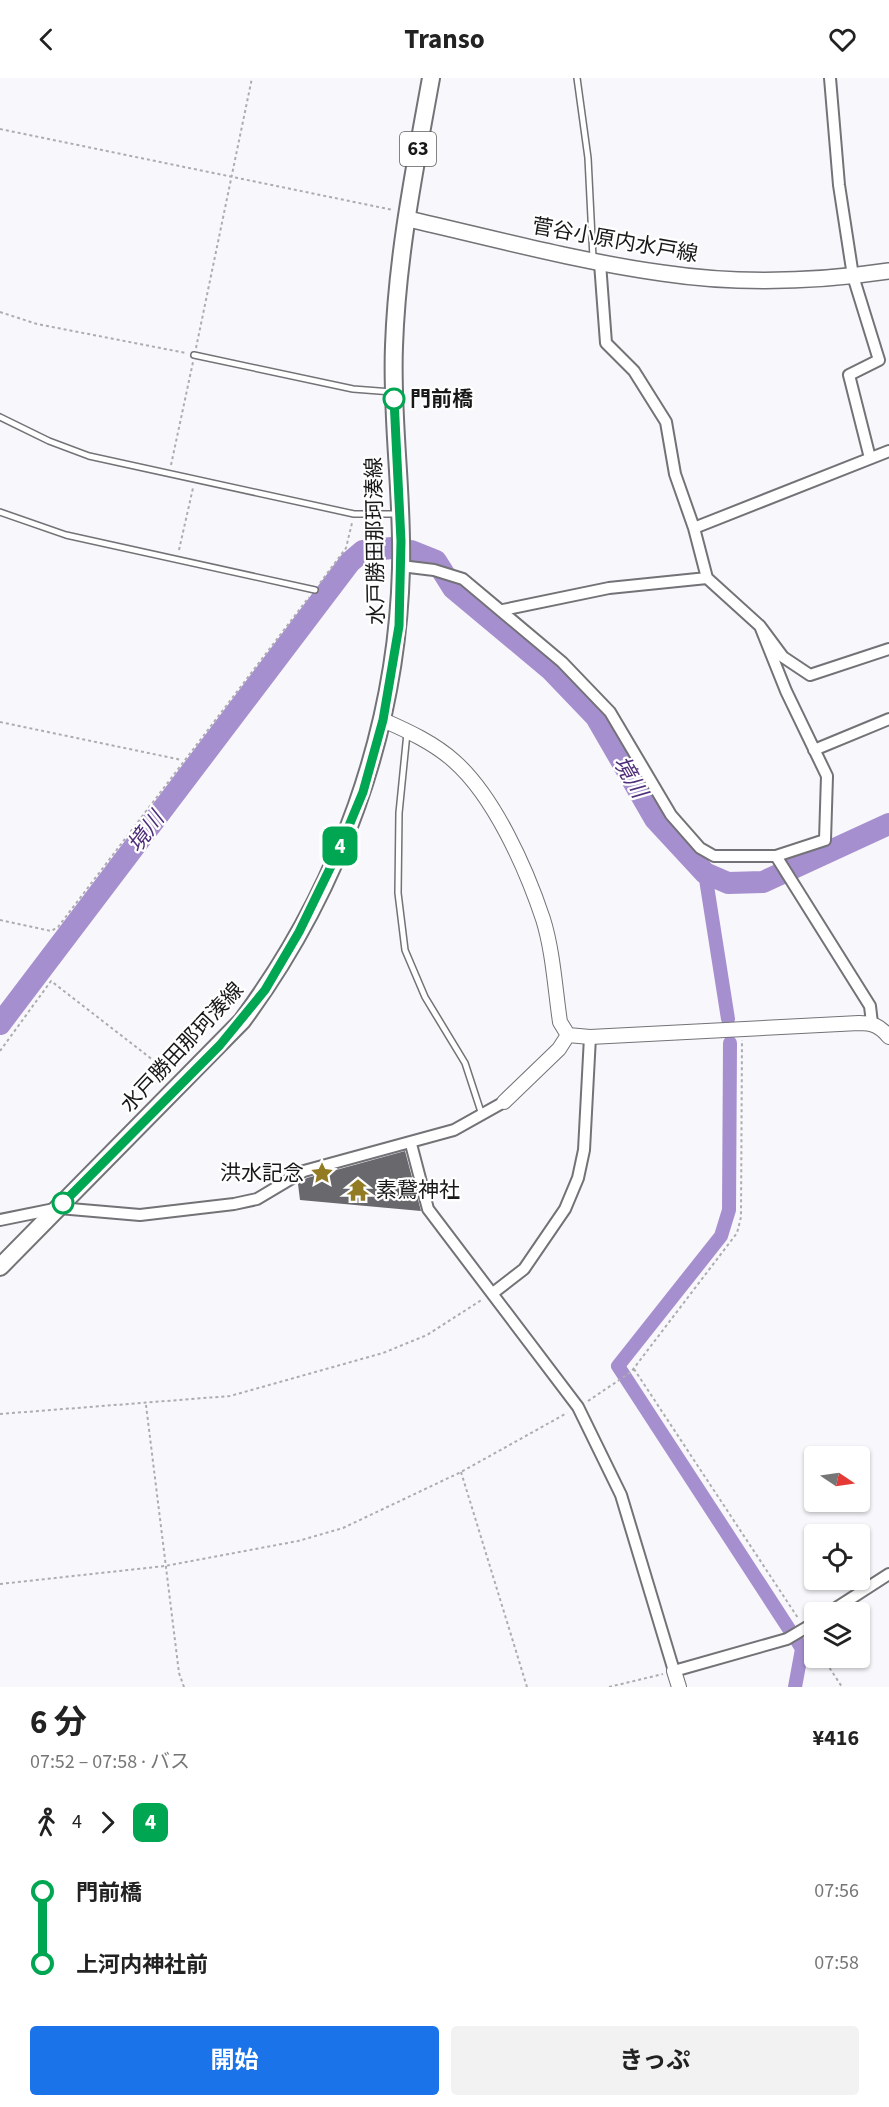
<!DOCTYPE html>
<html lang="ja">
<head>
<meta charset="utf-8">
<style>
  :root { --surface:#fff; --page:#f2f2f2; --text:#222; --muted:#767676; --accent:#1a73e8 }
  body { margin:0; font-family:"Source Sans 3","Noto Sans JP",sans-serif; background:var(--page); color:var(--text); height:100vh; display:flex; flex-direction:column; font-size:22px; white-space:nowrap }
  * { box-sizing:border-box; margin:0 }
  p { font-size:20px; color:var(--muted) }
  .icon { flex:none; width:33px; height:33px; fill:none; stroke:currentColor; stroke-width:2; stroke-linecap:round; stroke-linejoin:round }
  .map { position:relative; height:1609px; overflow:hidden }
  .drawer { display:flex; flex-direction:column; background:var(--surface); flex:1 }
  .drawer>* { flex:none }
  .badge { padding:0 12px; border-radius:9px; font-size:21px; line-height:39px }
  .needle { width:39px; rotate:103deg }
  .fabs { position:absolute; left:804px; top:1368px; display:grid; gap:12px }
  .fabs a { display:grid; place-items:center; width:66px; height:66px; border-radius:6px; background:var(--surface); box-shadow:0 2px 4px #0004; font-size:30px }
  .map>.badge { position:absolute; translate:-50% -50%; box-shadow:0 0 0 3px #fff }
  .legs { display:flex; align-items:center; gap:9px; height:66px; padding:0 30px; font-size:20px }
  .legs p { margin-inline-start:auto }
  .summary { display:flex; align-items:center; justify-content:space-between; height:102px; padding:0 30px }
  h1 { font-size:33px; font-weight:700; line-height:45px }
  .cta { display:flex; gap:12px; margin-top:auto; padding:12px 30px }
  .cta a { flex:1; height:69px; border-radius:6px; background:var(--accent); color:#fff; font-size:24px; font-weight:700; line-height:69px; text-align:center }
  .cta a+a { background:var(--page); color:var(--text) }
  ul { padding:0 30px; list-style:none }
  li { display:flex; align-items:center; gap:21px; height:72px; font-size:22px }
  li i { display:grid; place-items:center; width:9px; height:100%; margin:0 8px; background:currentColor }
  li i::after { content:''; width:15px; height:15px; margin:-8px; border:4px solid; border-radius:50%; background:var(--surface) }
  li p { margin-inline-start:auto }
  li:first-child i { background:linear-gradient(#0000 50%,currentColor 0) }
  li:last-child i { background:linear-gradient(currentColor 50%,#0000 0) }
  header { display:flex; justify-content:space-between; align-items:center; height:78px; padding:0 30px; background:var(--surface); font-size:27px; font-weight:700 }
  .map>svg:first-child { display:block }
</style>
</head>
<body>
<header><svg class="icon" aria-label="back" viewBox="0 0 24 24"><path d="M15 5l-7 7 7 7"/></svg>Transo<svg class="icon" aria-label="heart" viewBox="0 0 24 24"><path d="M12 20l-8-8c-3-5 5-10 8-4 3-6 11-1 8 4z"/></svg></header>
<div class="map">
<svg width="889" height="1609" viewBox="0 0 889 1609">
  <rect width="100%" height="100%" fill="#f8f7fb"/>
  <g fill="none" stroke-linecap="round" stroke-linejoin="round">
    <path stroke="#a68fcf" stroke-width="14" d="M705,795l23,146
      M730,965l-1,167 -8,26 -103,130 173,266
      M795,1609l7,-38 -6,-10"/>
    <path stroke="#a68fcf" stroke-width="22" d="M411,473l25,10 17,27 97,81 46,48 59,102 50,54 23,10 35,-1 126,-58
      M0,946l350,-462 13,-11 29,-3"/>
  </g>
  <path fill="#69686c" d="M405,1073l16,60 -121,-11 -2,-16 9,-6z"/>
  <g fill="none" stroke-linecap="round" stroke-linejoin="round">
    <g stroke="#737276" stroke-width="8">
      <path id="service" d="M577,0l11,80 5,100
        M194,277l159,34 39,3
        M0,339l49,24 40,15 265,58h44
        M0,434l66,23 249,55
        M407,655l-8,80 -1,80 7,57 20,47 40,66 17,52"/>
    </g>
    <g stroke="#737276" stroke-width="14">
      <path id="minor" d="M830,0l9,107 14,91 26,84 -30,15 21,83
        M600,185l6,80 28,28 32,51 9,52 19,54 13,50 53,48 23,31 27,18 79,-26
        M694,450l195,-77
        M401,488l33,4 29,9 99,83 48,50 61,103 29,33 14,8h62l49,-16 2,-64 -41,-85 -26,-65
        M503,532l106,-22 98,-10
        M814,672l75,-31
        M776,778l94,150 2,17
        M411,1066l17,65 150,198 43,88 53,176 113,-32 27,-16
        M0,1142l59,-12 81,7 94,-11 23,-5 47,-28 150,-41 50,-28
        M493,1215l31,-24 41,-60 13,-31 6,-28 6,-113
        M830,1534l59,-38"/>
    </g>
    <g stroke="#737276" stroke-width="16">
      <path id="tertiary" d="M383,642c25,11 51,23 71,41 40,35 72,107 89,158 10,32 12,69 17,103l8,13 22,2 269,-14c14,0 21,3 30,14
        M504,1024l55,-53 9,-14
        M674,1593l5,16"/>
    </g>
    <g stroke="#737276" stroke-width="18">
      <path id="secondary" d="M408,141c84,19 168,42 254,54 73,11 153,9 227,-2"/>
    </g>
    <g stroke="#737276" stroke-width="20">
      <path id="primary" d="M0,1189l242,-246c97,-131 155,-290 159,-453 2,-74 -10,-148 -7,-222 3,-90 21,-179 37,-268"/>
    </g>
    <path stroke="#adadb0" stroke-width="2" stroke-dasharray="3 3" stroke-linecap="butt" d="M0,51l393,81
      M0,234l37,12 149,29
      M196,270l56,-270
      M171,387l22,-103
      M179,472l14,-62
      M320,505l26,-35 6,-25
      M0,644l182,38
      M0,842l51,11 7,-4 251,-330
      M0,973l51,-70 120,93
      M634,1291l164,249
      M588,1323l43,-29 106,-139 4,-16 1,-177
      M146,1327l33,268 5,14
      M0,1336l230,-18 153,-43 44,-18 56,-36
      M461,1394l66,215
      M0,1506l165,-18 133,-25 45,-13 118,-56 106,-59
      M823,1580l19,29
      M609,1609l54,-13"/>
    <use href="#service" stroke="#fff" stroke-width="5"/>
    <use href="#minor" stroke="#fff" stroke-width="10"/>
    <use href="#tertiary" stroke="#fff" stroke-width="14"/>
    <use href="#secondary" stroke="#fff" stroke-width="15"/>
    <use href="#primary" stroke="#fff" stroke-width="16"/>
  </g>
  <g fill="none" stroke-linecap="round" stroke-linejoin="round">
    <g stroke="#fff" stroke-width="14">
      <path id="line-1" d="M63,1125l157,-158 45,-55 34,-58 39,-80 25,-60 20,-72 16,-94 2,-85 -7,-142"/>
    </g>
    <use href="#line-1" stroke="#00a651" stroke-width="9"/>
  </g>
  <defs>
    <g id="sight-bare" transform="scale(1.8)"><path d="M0-6L1.8-2.2L6-1.7L2.9 1.2L3.7 5.4L0 3.3L-3.7 5.4L-2.9 1.2L-6-1.7L-1.8-2.2Z" fill="#927b22" stroke="#fff" stroke-width="2.5" paint-order="stroke"/></g>
    <g id="temple-bare" transform="scale(1.8)"><path d="M0-6L5-2H3V0L6.5 2.5H4V6H1.5V3h-3V6H-4V2.5H-6.5L-3 0V-2H-5Z" fill="#927b22" stroke="#fff" stroke-width="2.5" paint-order="stroke"/></g>
  </defs>
  <g fill-rule="evenodd">
    <use href="#sight-bare" x="322" y="1095"/>
    <use href="#temple-bare" x="358" y="1112"/>
  </g>
  <g fill="#fff" stroke="#00a651" stroke-width="3">
    <circle cx="394" cy="321" r="10"/>
    <circle cx="63" cy="1125" r="10"/>
  </g>
  <g text-anchor="middle" dominant-baseline="central" stroke-width="4.5" stroke-linejoin="round" paint-order="stroke">
    <rect fill="#fff" stroke="#5d5d5e" stroke-width="1.5" x="400" y="54" width="36" height="34" rx="4.5"/>
    <g font-size="20" font-weight="bold" fill="#181819">
      <text x="418" y="71">63</text>
    </g>
    <g font-size="21" fill="#181819" stroke="#fff">
      <text transform="translate(615 162) rotate(10)">菅谷小原内水戸線</text>
      <text transform="translate(375 463) rotate(-91)">水戸勝田那珂湊線</text>
      <text transform="translate(182 969) rotate(-47)">水戸勝田那珂湊線</text>
    </g>
    <g font-size="21" font-weight="bold" fill="#181819" stroke="#fff" text-anchor="start">
      <text x="410" y="321">門前橋</text>
    </g>
    <g font-size="21" fill="#181819" stroke="#fff" text-anchor="end">
      <text x="304" y="1095">洪水記念</text>
      <text x="376" y="1112" text-anchor="start">素鵞神社</text>
    </g>
    <g font-size="22" font-style="italic" fill="#4f2e7a" stroke="#fff">
      <text transform="translate(630 699) rotate(60)">境川</text>
      <text transform="translate(146 754) rotate(-53)">境川</text>
    </g>
  </g>
</svg>
<div class="fabs">
<a><svg class="needle" viewBox="-14 -14 28 28"><path d="M0-13l5 13h-10z" fill="#e53935"/><path d="M0 13l5-13h-10z" fill="#767676"/></svg></a>
<a><svg class="icon" aria-label="locate" viewBox="0 0 24 24"><circle cx="12" cy="12" r="6"/><path d="M12 2v4M12 18v4M2 12h4M18 12h4"/></svg></a>
<a><svg class="icon" aria-label="layers" viewBox="0 0 24 24"><path d="M12 4l9 5-9 5-9-5zM3 14l9 5 9-5"/></svg></a>
</div>
<b class="badge" style="left:340px;top:768px;background:#00a651;color:#fff">4</b>
</div>
<section class="drawer">
<div class="summary"><div><h1>6 分</h1><p>07:52 – 07:58 · バス</p></div><b>¥416</b></div>
<div class="legs"><svg class="icon" aria-label="walk" viewBox="0 0 24 24"><circle cx="13" cy="4" r="2"/><path d="M13 8l-2 6 4 7M11 14l-3 7M7 12l3-4h3l4 4"/></svg>4<svg class="icon" aria-label="forward" viewBox="0 0 24 24"><path d="M9 5l7 7-7 7"/></svg><b class="badge" style="background:#00a651;color:#fff">4</b></div>
<ul>
<li><i style="color:#00a651"></i><b>門前橋</b><p>07:56</p></li>
<li><i style="color:#00a651"></i><b>上河内神社前</b><p>07:58</p></li>
</ul>
<div class="cta"><a>開始</a><a>きっぷ</a></div>
</section>
</body>
</html>
